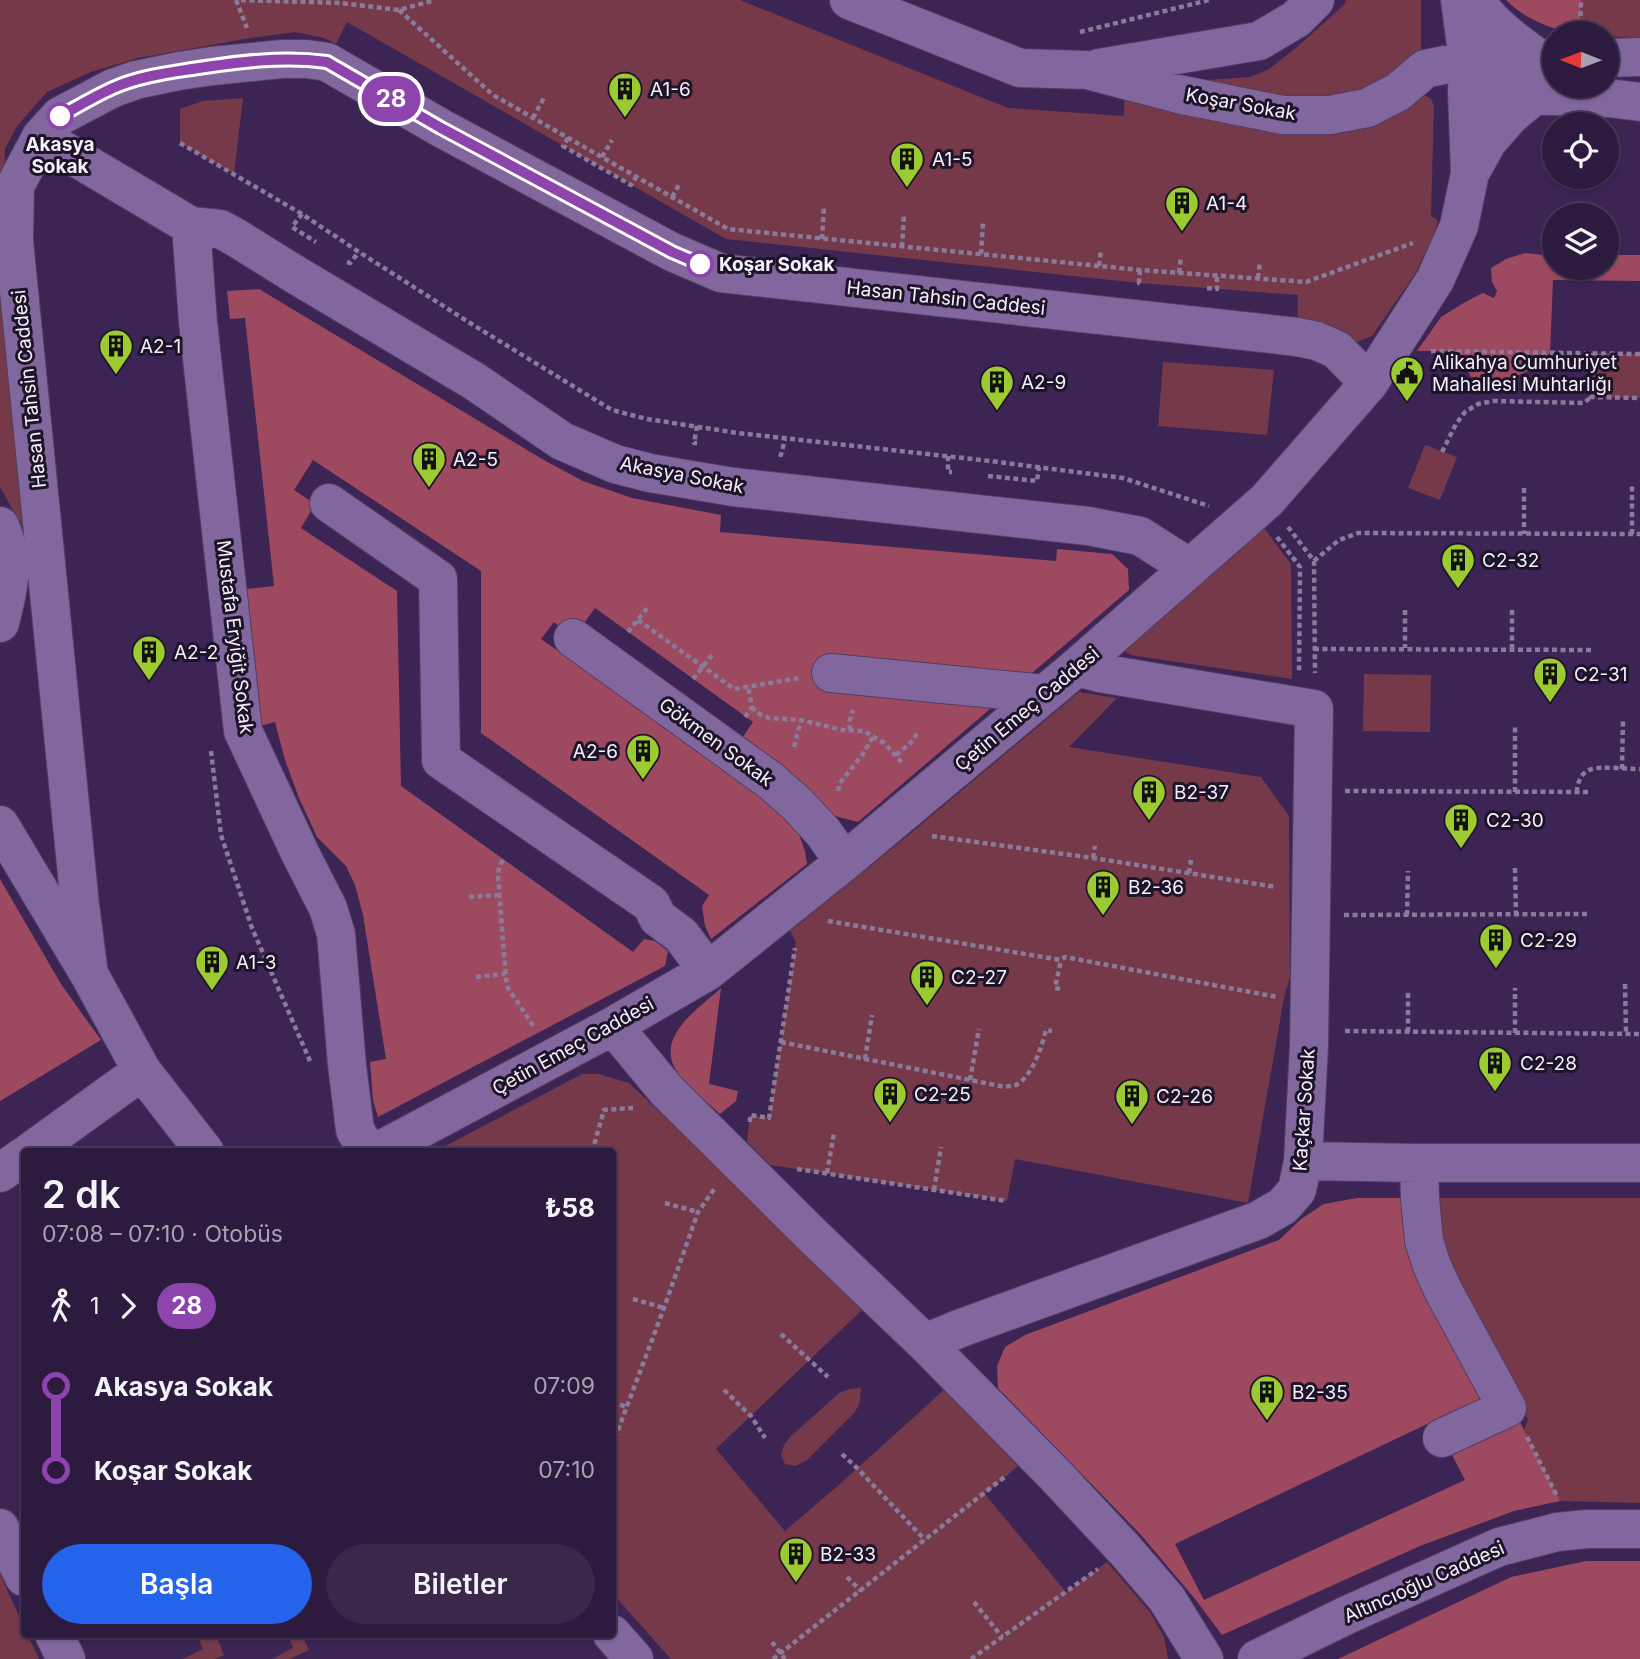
<!DOCTYPE html>
<html lang="tr">
<head>
<meta charset="utf-8">
<style>
  :root { --surface:#2d1b3f; --page:#39284a; --text:#f1f3f6; --muted:#a7a1b0; --line:#483959; --accent:#2563eb }
  body { margin:0; font-family:Inter,sans-serif; background:var(--page); color:var(--text); height:100vh; display:flex; flex-direction:column; font-size:26px; white-space:nowrap }
  * { box-sizing:border-box; margin:0 }
  p { font-size:23px; color:var(--muted) }
  .icon { flex:none; width:38px; height:38px; fill:none; stroke:currentColor; stroke-width:2; stroke-linecap:round; stroke-linejoin:round }
  .map { position:relative; flex:1; overflow:hidden }
  .side { position:absolute; left:21px; top:1148px; width:595px; height:490px; display:flex; flex-direction:column; background:var(--surface); border-radius:7px; box-shadow:0 2px 5px #0004,0 0 0 2px var(--line) }
  .side>* { flex:none }
  .badge { padding:0 14px; border-radius:23px; font-size:24px; line-height:46px }
  .needle { width:46px; rotate:271deg }
  .controls { position:absolute; left:1542px; top:21px; display:grid; gap:14px }
  .controls a { display:grid; place-items:center; width:77px; height:77px; border-radius:50%; background:var(--surface); box-shadow:0 2px 5px #0004,0 0 0 2px var(--line); font-size:35px }
  .map>.badge { position:absolute; translate:-50% -50%; box-shadow:0 0 0 4px #fff }
  .legs { display:flex; align-items:center; gap:10px; height:77px; padding:0 21px; font-size:23px }
  .legs p { margin-inline-start:auto }
  .head { display:flex; align-items:center; justify-content:space-between; height:119px; padding:0 21px }
  h1 { font-size:38px; font-weight:600; line-height:52px }
  .cta { display:flex; gap:14px; margin-top:auto; padding:14px 21px }
  .cta a { flex:1; height:80px; border-radius:42px; background:var(--accent); color:#fff; font-size:28px; font-weight:600; line-height:80px; text-align:center }
  .cta a+a { background:var(--page); color:var(--text) }
  ul { padding:0 21px; list-style:none }
  li { display:flex; align-items:center; gap:24px; height:84px; font-size:26px }
  li i { display:grid; place-items:center; width:10px; height:100%; margin:0 9px; background:currentColor }
  li i::after { content:''; width:18px; height:18px; margin:-9px; border:5px solid; border-radius:50%; background:var(--surface) }
  li p { margin-inline-start:auto }
  li:first-child i { background:linear-gradient(#0000 50%,currentColor 0) }
  li:last-child i { background:linear-gradient(currentColor 50%,#0000 0) }
  .map>svg:first-child { display:block }
</style>
</head>
<body>
<div class="map">
<svg width="1640" height="1659" viewBox="0 0 1640 1659">
  <rect width="100%" height="100%" fill="#3c2454"/>
  <path fill="#763949" d="M0,0h740l268,108 116,8 1,-35 54,1 71,-5 19,-8 28,-22 48,-43 1,-4h75v93l10,6 3,7 -3,110 7,4 -4,15 -19,39 -43,62 -35,14 -40,-13 1,-42 -159,-12 -413,-44 -379,-217 -11,22 -12,-6 -29,-6 -44,6 -113,20 -47,14 -44,20 -30,34 -12,23 -2,103 31,295 -34,-60z
    M1581,0h59v38l-33,-2 -1,-3h-26z
    M243,98l-9,76 -54,-31v-34l23,-8z
    M1592,353l48,1v44l-49,-1z
    M1163,362l111,8 -7,65 -109,-9z
    M1425,445l32,12 -17,43 -32,-12z
    M1264,528l27,36 1,115 -162,-24 -5,-4z
    M1364,674l67,1 -1,57 -67,-1z
    M1079,692l38,6 -48,49 192,30 28,39 1,162 -6,20 -36,205 -233,-44 -8,42 -237,-36 -23,-23 3,-27 19,3 27,-176 -6,-11 121,-98z
    M582,1074h17l30,9 97,91 136,136 -146,139 69,82 57,-49 103,-93 73,77 -33,28 81,98 41,-30 43,50 14,25 4,22h-497l-58,-65 -1,-442h-178z
    M1436,1198h204v305l-80,-2 -36,-71 4,-11 -24,-49 -56,-100z
    M861,1388l-1,14 -5,10 -49,49 -11,5 -10,-2 -4,-9 3,-10 6,-8 49,-44 11,-4z
    M0,1574l24,53v7l4,1 11,24h-39z
    M197,1635h19l8,20 -9,4h-32l20,-10z
    M288,1635h14l7,15 -19,9h-18l21,-11z"/>
  <path fill="#9d495f" d="M1506,0h75l-1,33c-25,-1 -57,-15 -74,-33z
    M1525,253l29,3v12h52l1,-13h33v26l-87,-1 -3,73 -20,17 -30,14 -29,-7 -9,-17 -8,-9h-37l24,-34 26,-16 16,-8 11,5 3,-7 -5,-9 -1,-14 15,-9z
    M259,289l283,170 41,22 49,17 89,17 -1,17 336,29 1,-12 55,5 16,15 1,21 -271,232 -27,-7 -90,-75 12,-18 -158,-114 -22,30 -19,-16 -13,17 250,173 14,39 2,13 -96,75 -6,-13 -3,-20 7,-11 -228,-162v-162l-168,-111 -19,30 21,14 -14,24 96,63 4,195 232,166 11,-13 11,2 13,10 -3,15 -287,151 -5,-17 -3,-38 16,-3 -23,-144 -8,-30 -9,-19 -29,-29 -18,-39 -14,-38 -10,-38 -19,5 -9,-138 27,-3 -29,-268 -15,1 -3,-28z
    M0,879l61,105 40,56 -101,61z
    M721,988l-12,96 29,7 -2,10 -16,13c-13,-12 -29,-24 -40,-38 -29,-37 16,-65 41,-88z
    M1357,1198h48l77,200 -307,146 29,56 261,-120 -14,-27 69,-31 40,79 -46,10 -94,35 -198,89 -27,-36 -54,-64 -143,-147 -1,-22 8,-19 20,-12 254,-95 22,-21 23,-15z
    M1586,1561h54v98h-302l173,-82z"/>
  <g fill="none" stroke-linecap="round" stroke-linejoin="round">
    <g stroke="#513d63" stroke-width="40">
      <path id="minor" d="M849,0l171,68 67,2 91,24 105,21h47l37,-7 31,-16 27,-23 43,-9 86,-2
        M1476,0c14,24 40,42 62,58
        M1606,58l34,-1
        M1099,68l160,-27 37,-22 19,-19
        M1467,93l141,5 32,4
        M41,137l150,89 29,3 15,8 61,38 178,106 88,60 53,23 35,9 83,14 355,39 52,10 50,32
        M1470,173l18,-32 22,-25 25,-21
        M191,226l7,96 45,409 57,122 28,55 8,26 11,131 8,65 13,22
        M329,503l109,76 3,181 210,144 7,14 23,17 27,36
        M0,526c16,36 9,61 0,97
        M573,638l198,143 26,23 26,28 21,30
        M831,673l214,21
        M0,825l89,149 53,97 63,81
        M89,974l-9,-69 -66,-664 1,-55 26,-49 19,-21 53,-28 23,-8 43,-9 33,-5 70,-7h25l20,3 114,66 231,124 49,21 576,64 20,4 20,9 32,33
        M613,1026l54,65 147,146 111,106 130,132 70,75 42,49 37,60
        M30,1152l112,-81
        M377,1152l236,-126 95,-55 136,-109 233,-195 190,-167 102,-117 66,-103 24,-54 11,-53 -3,-80 1,-33 -8,-60
        M1303,1161l116,2h221
        M1419,1163l1,35 4,43 8,25 12,26 63,116 -65,30
        M0,1173l24,-17
        M925,1343l36,-15 298,-108 24,-14 14,-16 6,-29 6,-116 5,-336 -214,-36 -23,-6
        M0,1528l24,49
        M54,1634l12,25
        M612,1634l22,25
        M1257,1659l90,-44 152,-68 58,-15 30,-3h53"/>
    </g>
    <path stroke="#8a7a9b" stroke-width="4.5" stroke-dasharray="5 3.5" stroke-linecap="butt" d="M236,0l11,28
      M241,0l99,3 59,7 36,-10
      M399,10l94,85 235,134 412,41 166,12 107,-39
      M1080,32l129,-32
      M1580,33l1,-33
      M533,118l12,-22
      M568,138l-5,8 68,39 5,-8
      M180,143l122,71 57,38 111,71 142,87 35,9 91,14 252,28 133,17 86,28
      M602,157l10,-17
      M672,197l8,-14
      M302,214l-10,13 24,15
      M822,239l2,-33
      M902,247l2,-33
      M981,254l2,-33
      M347,262l3,1 9,-11
      M1099,266l2,-16
      M1140,270l-1,13h4
      M1179,273l2,-17
      M1258,278l2,-16
      M1207,288l10,1v-13
      M1431,351l209,3
      M1592,353l-1,44 49,1
      M697,426l-3,17h3
      M1442,452l14,-28 9,-12 13,-8 16,-3 90,2 7,-6
      M779,454l2,1 4,-16
      M948,456v16h4
      M988,476l49,5 2,-14
      M1524,488v46
      M1288,527l26,34 1,112
      M1632,534v-49
      M1277,537l23,30 -1,104
      M1314,561l25,-21 19,-7 282,1
      M1405,610v38
      M638,620l96,69 65,-11
      M628,632l20,-25
      M1314,649l279,1
      M1512,649v-42
      M693,679l19,-24
      M752,707l5,6 12,5 32,2 41,10 22,1 20,12 20,22
      M745,717l7,-10 -4,-21
      M850,730l-1,-8 4,-12
      M794,747l7,-27
      M211,751l10,84 31,93 58,133
      M896,755l18,-15 3,-8
      M1622,769l1,-48
      M838,791l2,-8 22,-28 12,-20
      M1345,791l246,1
      M1515,792v-67
      M1577,792c0,-9 4,-20 15,-23 8,-3 38,0 48,0
      M932,836l161,22 183,29
      M1093,858l2,-12
      M503,860l-4,7 -1,10 8,102 2,9 26,39
      M1515,868l1,47
      M1189,873l2,-13
      M469,897l30,-2
      M1344,915l244,-1
      M1407,915l1,-44
      M828,921l233,39 4,-3 212,40
      M476,977l29,-3
      M1625,984l1,49
      M1060,989l-5,-1 6,-28
      M1408,993v39
      M1345,1031l295,3
      M1515,1033v-45
      M781,1042l224,45c4,-1 8,-1 11,-2 16,-8 26,-39 30,-55l6,1
      M865,1059l7,-44
      M970,1080l9,-51
      M750,1122v-7l19,3 26,-170
      M592,1152l12,-42 29,-2
      M797,1169l210,32
      M827,1173l7,-40
      M934,1190l7,-43
      M665,1203l33,9
      M633,1299l31,9
      M781,1334l47,43
      M724,1390l27,26 14,22
      M612,1402l15,5
      M1527,1437l31,61
      M612,1446l52,-138 34,-96 17,-24
      M842,1454l15,14 68,72
      M847,1577l14,14
      M974,1602l28,35
      M772,1642l13,17
      M773,1659l234,-184
      M971,1659l127,-90"/>
    <use href="#minor" stroke="#81679d" stroke-width="38"/>
  </g>
  <g fill="none" stroke-linecap="round" stroke-linejoin="round">
    <g stroke="#fff" stroke-width="16">
      <path id="line-1" d="M60,116c17,-9 35,-20 53,-28 24,-11 53,-15 79,-19 45,-7 90,-13 135,-7l114,66 231,124 28,12"/>
    </g>
    <use href="#line-1" stroke="#8e44ad" stroke-width="10"/>
  </g>
  <defs>
    <g id="building-pin" transform="scale(1.75)"><path d="M0 17L-7.5 6A9.5 9.5 0 1 1 7.5 6Z" fill="#9cca31" stroke="#1e1429"/><path d="M-4-6H4V6H1V3H-1V6H-4ZM-2.5-4.3h1.7v1.8h-1.7ZM.8-4.3h1.7v1.8H.8ZM-2.5-1h1.7V.8h-1.7ZM.8-1h1.7V.8H.8Z" fill="#111"/></g>
    <g id="civic-pin" transform="scale(1.75)"><path d="M0 17L-7.5 6A9.5 9.5 0 1 1 7.5 6Z" fill="#9cca31" stroke="#1e1429"/><path d="M-.6-6.5H3V-4.5H.6V-3L4-1V1h2V6H-6V1h2V-1L-.6-3ZM-1.2 2.5V6h2.4V2.5Z" fill="#111"/></g>
  </defs>
  <g fill-rule="evenodd">
    <use href="#building-pin" x="625" y="89"/>
    <use href="#building-pin" x="907" y="159"/>
    <use href="#building-pin" x="1182" y="203"/>
    <use href="#building-pin" x="116" y="346"/>
    <use href="#civic-pin" x="1407" y="373"/>
    <use href="#building-pin" x="997" y="382"/>
    <use href="#building-pin" x="429" y="459"/>
    <use href="#building-pin" x="1458" y="560"/>
    <use href="#building-pin" x="149" y="652"/>
    <use href="#building-pin" x="1550" y="674"/>
    <use href="#building-pin" x="643" y="751"/>
    <use href="#building-pin" x="1149" y="792"/>
    <use href="#building-pin" x="1461" y="820"/>
    <use href="#building-pin" x="1103" y="887"/>
    <use href="#building-pin" x="1496" y="940"/>
    <use href="#building-pin" x="212" y="962"/>
    <use href="#building-pin" x="927" y="977"/>
    <use href="#building-pin" x="1495" y="1063"/>
    <use href="#building-pin" x="890" y="1094"/>
    <use href="#building-pin" x="1132" y="1096"/>
    <use href="#building-pin" x="1267" y="1392"/>
    <use href="#building-pin" x="796" y="1554"/>
  </g>
  <g fill="#fff" stroke="#8e44ad" stroke-width="3.5">
    <circle cx="60" cy="116" r="12"/>
    <circle cx="700" cy="264" r="12"/>
  </g>
  <g text-anchor="middle" dominant-baseline="central" stroke-width="6" stroke-linejoin="round" paint-order="stroke">
    <g font-size="19" fill="#f5f0fc" stroke="#1e1429" text-anchor="start">
      <text x="650" y="89">A1-6</text>
      <text x="932" y="159">A1-5</text>
      <text x="1206" y="203">A1-4</text>
      <text x="140" y="346">A2-1</text>
      <text x="1432" y="362">Alikahya Cumhuriyet<tspan x="1432" dy="22">Mahallesi Muhtarlığı</tspan></text>
      <text x="1021" y="382">A2-9</text>
      <text x="453" y="459">A2-5</text>
      <text x="1482" y="560">C2-32</text>
      <text x="174" y="652">A2-2</text>
      <text x="1574" y="674">C2-31</text>
      <text x="618" y="751" text-anchor="end">A2-6</text>
      <text x="1174" y="792">B2-37</text>
      <text x="1486" y="820">C2-30</text>
      <text x="1128" y="887">B2-36</text>
      <text x="1520" y="940">C2-29</text>
      <text x="236" y="962">A1-3</text>
      <text x="951" y="977">C2-27</text>
      <text x="1520" y="1063">C2-28</text>
      <text x="914" y="1094">C2-25</text>
      <text x="1156" y="1096">C2-26</text>
      <text x="1292" y="1392">B2-35</text>
      <text x="820" y="1554">B2-33</text>
    </g>
    <g font-size="19" fill="#f5f0fc" stroke="#1e1429">
      <text transform="translate(1241 104) rotate(10)">Koşar Sokak</text>
      <text transform="translate(946 298) rotate(6)">Hasan Tahsin Caddesi</text>
      <text transform="translate(29 389) rotate(-96)">Hasan Tahsin Caddesi</text>
      <text transform="translate(682 475) rotate(11)">Akasya Sokak</text>
      <text transform="translate(235 637) rotate(83)">Mustafa Eryiğit Sokak</text>
      <text transform="translate(1027 709) rotate(-40)">Çetin Emeç Caddesi</text>
      <text transform="translate(716 742) rotate(36)">Gökmen Sokak</text>
      <text transform="translate(573 1046) rotate(-29)">Çetin Emeç Caddesi</text>
      <text transform="translate(1304 1110) rotate(-86)">Kaçkar Sokak</text>
      <text transform="translate(1424 1582) rotate(-24)">Altıncıoğlu Caddesi</text>
    </g>
    <g font-size="19" font-weight="bold" fill="#f5f0fc" stroke="#1e1429">
      <text x="60" y="144">Akasya<tspan x="60" dy="22">Sokak</tspan></text>
      <text x="719" y="264" text-anchor="start">Koşar Sokak</text>
    </g>
  </g>
</svg>
<div class="controls">
<a><svg class="needle" viewBox="-14 -14 28 28"><path d="M0-13l5 13h-10z" fill="#e53935"/><path d="M0 13l5-13h-10z" fill="#a7a1b0"/></svg></a>
<a><svg class="icon" aria-label="locate" viewBox="0 0 24 24"><circle cx="12" cy="12" r="6"/><path d="M12 2v4M12 18v4M2 12h4M18 12h4"/></svg></a>
<a><svg class="icon" aria-label="layers" viewBox="0 0 24 24"><path d="M12 4l9 5-9 5-9-5zM3 14l9 5 9-5"/></svg></a>
</div>
<b class="badge" style="left:391px;top:99px;background:#8e44ad;color:#fff">28</b>
<section class="side">
<div class="head"><div><h1>2 dk</h1><p>07:08 – 07:10 · Otobüs</p></div><b>₺58</b></div>
<div class="legs"><svg class="icon" aria-label="walk" viewBox="0 0 24 24"><circle cx="13" cy="4" r="2"/><path d="M13 8l-2 6 4 7M11 14l-3 7M7 12l3-4h3l4 4"/></svg>1<svg class="icon" aria-label="forward" viewBox="0 0 24 24"><path d="M9 5l7 7-7 7"/></svg><b class="badge" style="background:#8e44ad;color:#fff">28</b></div>
<ul>
<li><i style="color:#8e44ad"></i><b>Akasya Sokak</b><p>07:09</p></li>
<li><i style="color:#8e44ad"></i><b>Koşar Sokak</b><p>07:10</p></li>
</ul>
<div class="cta"><a>Başla</a><a>Biletler</a></div>
</section>
</div>
</body>
</html>
